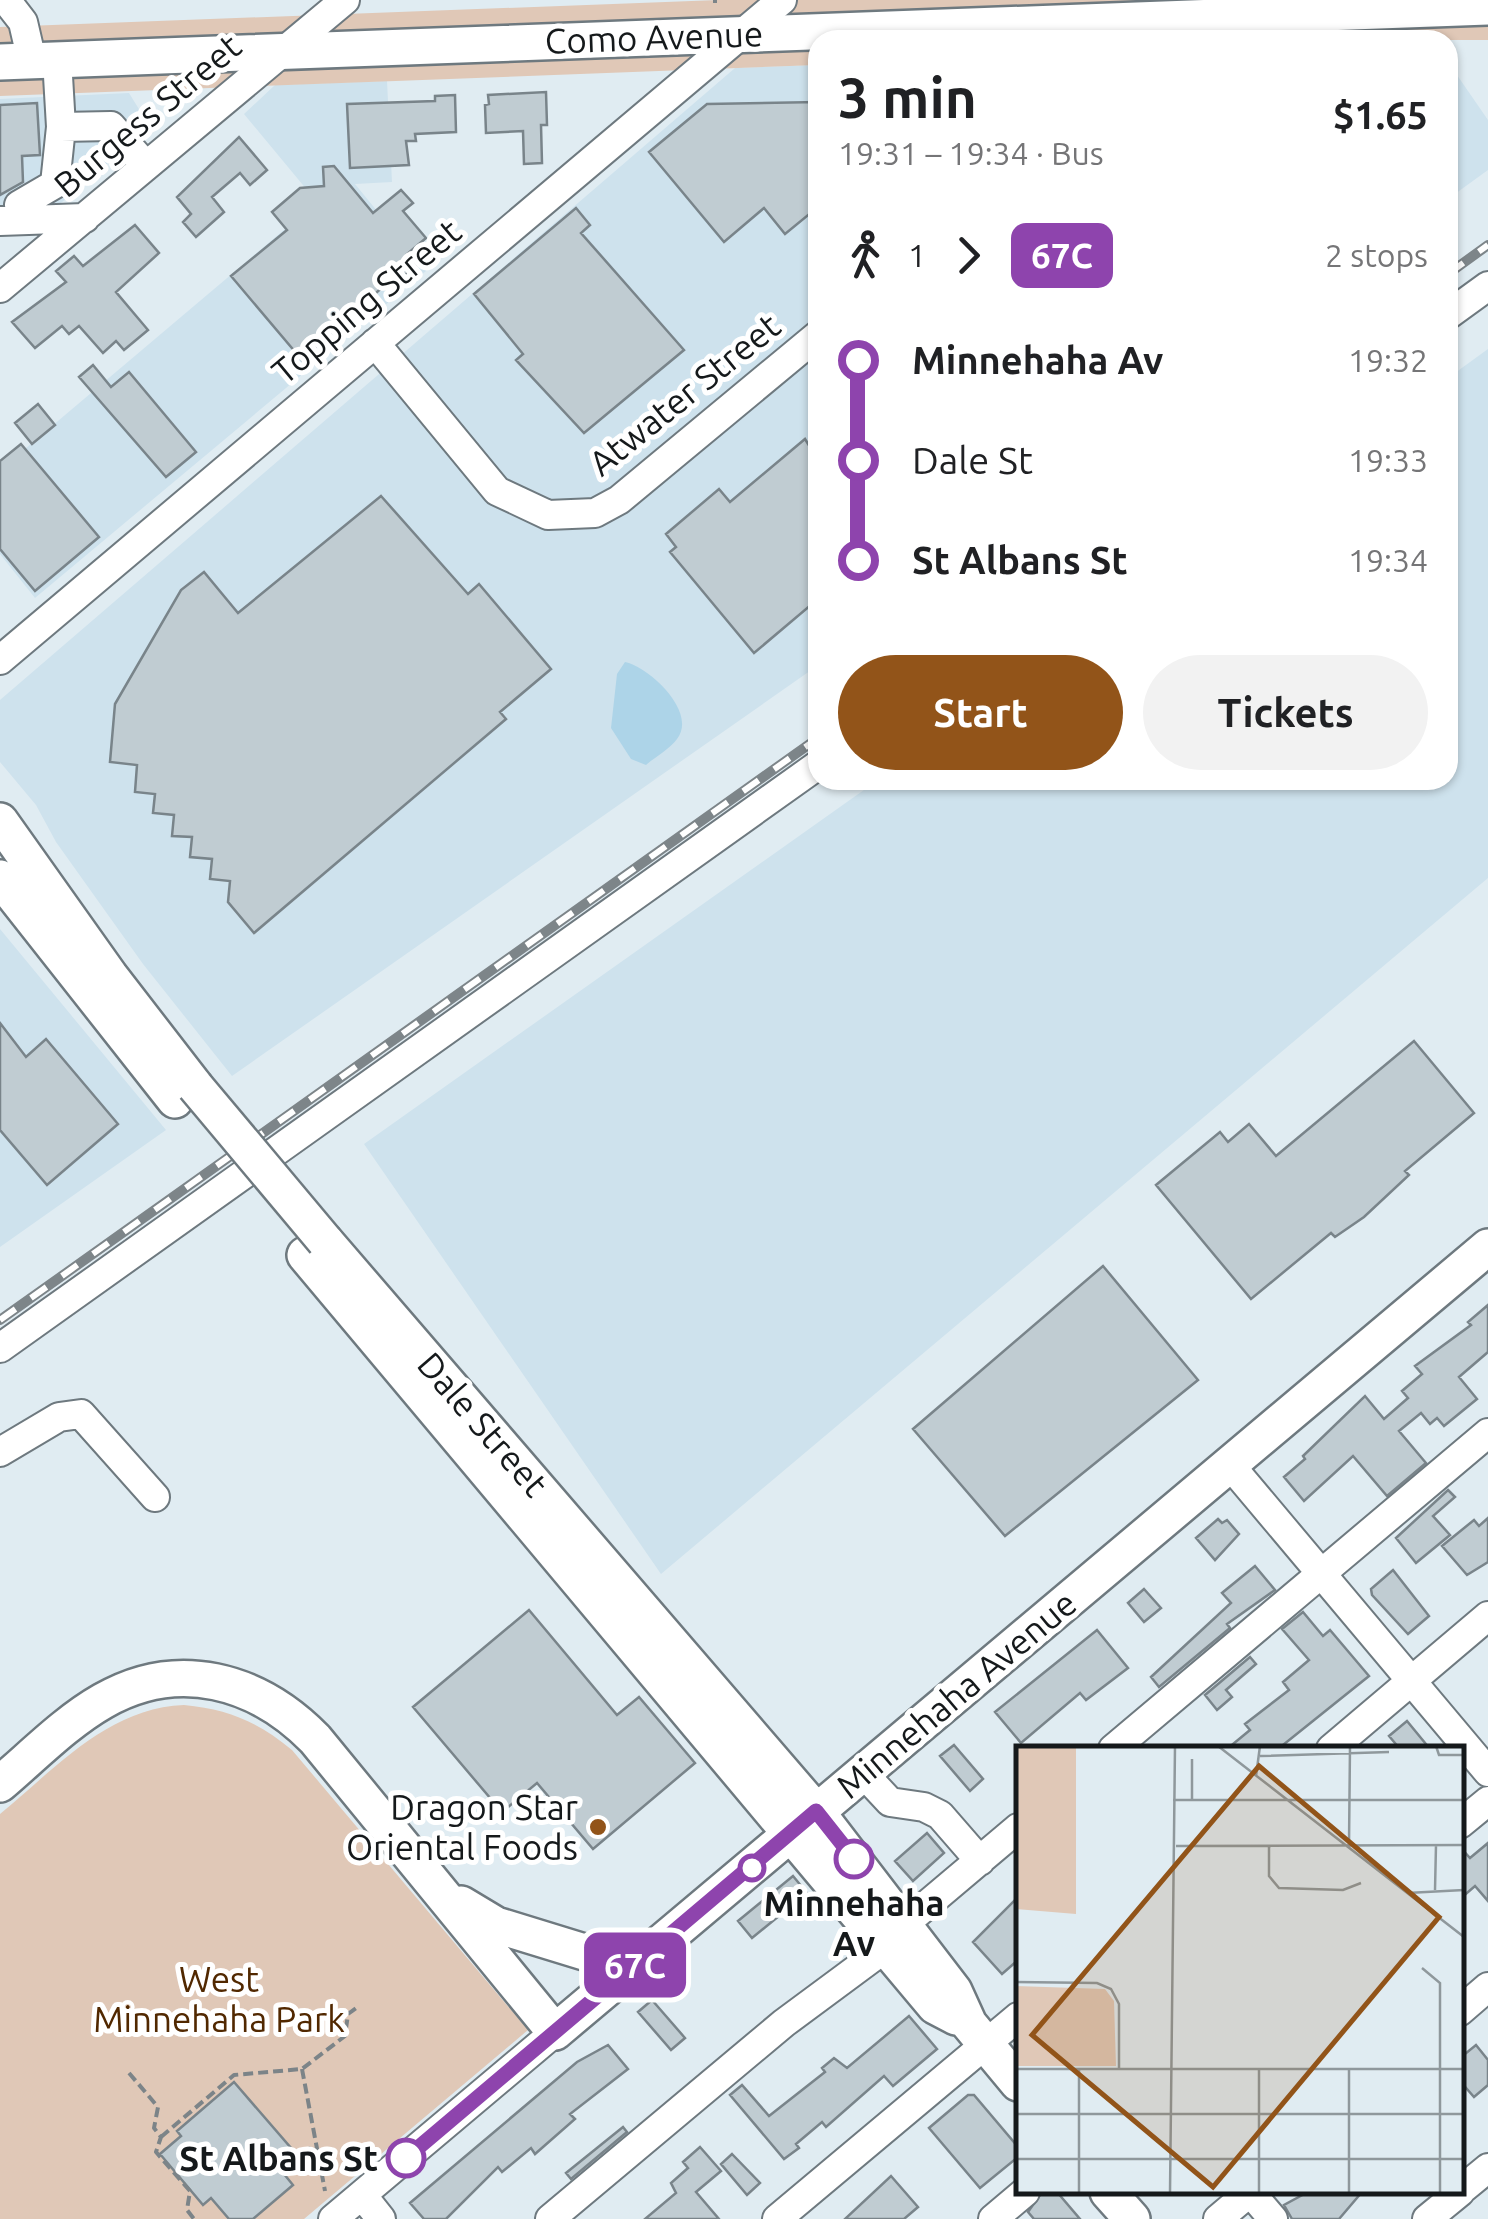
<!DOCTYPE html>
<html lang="en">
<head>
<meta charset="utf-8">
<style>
  :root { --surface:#fff; --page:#f2f2f2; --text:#202124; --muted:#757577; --accent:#925419 }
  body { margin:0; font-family:Ubuntu,sans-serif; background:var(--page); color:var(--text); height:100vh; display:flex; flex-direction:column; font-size:38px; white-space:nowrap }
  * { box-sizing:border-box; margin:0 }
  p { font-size:32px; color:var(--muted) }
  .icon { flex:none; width:55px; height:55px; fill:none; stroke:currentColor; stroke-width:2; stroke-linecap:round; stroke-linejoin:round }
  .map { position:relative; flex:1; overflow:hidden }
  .details { position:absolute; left:808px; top:30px; width:650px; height:760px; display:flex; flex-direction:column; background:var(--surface); border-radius:30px; box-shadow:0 2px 8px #0004 }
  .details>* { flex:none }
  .badge { padding:0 20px; border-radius:15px; font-size:35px; line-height:65px }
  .map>.badge { position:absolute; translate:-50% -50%; box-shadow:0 0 0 5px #fff }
  .legs { display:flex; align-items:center; gap:15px; height:110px; padding:0 30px; font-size:32px }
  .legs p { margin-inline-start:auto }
  .summary { display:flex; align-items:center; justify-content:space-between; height:170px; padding:0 30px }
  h1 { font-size:55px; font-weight:700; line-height:75px }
  .cta { display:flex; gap:20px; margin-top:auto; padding:20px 30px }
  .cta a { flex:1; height:115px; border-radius:60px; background:var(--accent); color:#fff; font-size:40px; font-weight:700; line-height:115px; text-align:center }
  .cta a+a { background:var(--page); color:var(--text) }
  ul { padding:0 30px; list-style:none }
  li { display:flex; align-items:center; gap:35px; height:100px; font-size:38px }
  li i { display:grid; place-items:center; width:15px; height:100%; margin:0 12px; background:currentColor }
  li i::after { content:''; width:25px; height:25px; margin:-12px; border:8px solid; border-radius:50%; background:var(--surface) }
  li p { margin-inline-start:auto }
  li:first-child i { background:linear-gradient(#0000 50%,currentColor 0) }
  li:last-child i { background:linear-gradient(currentColor 50%,#0000 0) }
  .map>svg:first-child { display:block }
</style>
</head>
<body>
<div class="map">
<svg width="1488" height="2219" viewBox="0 0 1488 2219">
  <rect width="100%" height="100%" fill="#e0ecf2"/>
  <path fill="#cee2ed" d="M1448,62l40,58v50l-40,29z
    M817,65v601l-585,410 -89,-112 -87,-122 -20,-37 -36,-43v-62l735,-632z
    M387,81l5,101 -37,2 71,87 -391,327 -35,-44v-84l317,-268 -73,-88 31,-29z
    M129,93l21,34 -109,93 -41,1v-122z
    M1488,349v529l-827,696 -297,-430 514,-364h570v-402z
    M0,929l166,201 -166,117z"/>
  <path fill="#e0c8b7" d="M718,0h770v40h-670l-1,25 -817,31v-69z
    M184,1705c44,4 74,17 108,45l236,280 -224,189h-304v-405c56,-46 108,-106 184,-109z"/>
  <path fill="#add4e8" d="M625,662c24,5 73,50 52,77 -7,10 -22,18 -31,26l-15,-6 -20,-31 6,-54z"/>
  <path fill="#c0ccd2" stroke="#79848a" stroke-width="2.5" d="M546,92l1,33h-6l1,38 -18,1 -1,-33 -37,2 -1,-28 4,-1 -1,-9z
    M455,95l1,37 -41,2 1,7h-10l3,24 -59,3 -3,-64 88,-3v-5z
    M818,102v105l-33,27 -21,-26 -40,34 -75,-90 58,-48z
    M37,103l3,52 -18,1 1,26 -23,13v-90z
    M239,137l28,33 -17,15 -10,-12 -28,24 12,15 -28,25 -13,-15 8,-8 -14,-17z
    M334,166l39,47 28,-23 12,13 -10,8 23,27 -19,16 10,11 -26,22 -4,-4 -85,77 -71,-84 56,-46 -15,-18 28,-24 24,-2 -1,-19z
    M576,208l14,17 -9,8 103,117 -100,83 -68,-73 7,-6 -49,-60z
    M135,225l24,28 -43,39 32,38 -24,20 -8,-9 -13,12 -24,-27 -10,8 -7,-8 -27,22 -23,-26 54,-40 -10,-11 18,-15 9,10z
    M93,365l18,22 18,-15 67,80 -30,25 -87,-100z
    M38,404l17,21 -23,19 -17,-21z
    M805,439l5,8 8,-4v156l-64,54 -84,-101 6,-5 -10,-13 53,-45 11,13z
    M21,444l78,93 -64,54 -35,-42v-88z
    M381,496l87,98 11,-10 72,85 -51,43 6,7 -252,214 -26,-31 2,-21 -20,-2 2,-20 -22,-2 2,-20 -20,-1 2,-21 -21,-2 2,-19 -20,-2 2,-27 -27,-3 5,-58 66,-114 23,-18 34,41z
    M0,1023l26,34 20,-18 72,85 -71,61 -47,-55z
    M1414,1041l60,72 -69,58 4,4 -45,42 -29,20 -4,-4 -80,66 -95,-114 64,-53 8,10 21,-18 27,32z
    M1103,1266l95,114 -193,156 -92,-107z
    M1488,1305v47l-29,25 18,22 -33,27 -7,-8 -7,6 -9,-11 -22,18 27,32 -39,33 -34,-40 -49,45 -20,-24 21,-18 -2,-3 62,-60 19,23 24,-21 -6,-7 20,-17 -7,-8 56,-41 -3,-3z
    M1448,1490l7,7 -22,19 17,19 -34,28 -20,-25z
    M1488,1518v44l-21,13 -25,-29 32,-26 5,6z
    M1218,1519l4,4 5,-3 12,14 -24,26 -19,-22z
    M1255,1566l20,24 -48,34 3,4 -71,59 -8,-10 80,-74 -9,-10z
    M1393,1570l36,46 -21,18 -36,-39 -1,-6z
    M1144,1589l17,19 -17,14 -16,-19z
    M529,1610l88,105 22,-18 56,66 -102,86 -56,-66 -35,29 -89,-105z
    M1303,1612l20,24 7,-6 39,46 -91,73h-51l23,-19 -5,-6 44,-34 -6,-8 26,-22 -27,-31z
    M1097,1630l31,38 -42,32 -6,-7 -59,50 -26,-31z
    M1250,1657l6,7 -30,26 6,7 -15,13 -12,-15z
    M1407,1721l23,28h-30l-11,-13z
    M954,1745l29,34 -13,12 -30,-35z
    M927,1833l17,20 -31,28 -18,-20z
    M1488,1843v58l-13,-15 -15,13v-52l10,11z
    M793,1876l14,17 -55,45 -14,-17z
    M1018,1897v63l-16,14 -29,-32z
    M652,2000l33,38 -14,12 -33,-38z
    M909,2016l28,33 -44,37 -9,-10 -58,51 -4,-5 -26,22 3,4 -15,11 -54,-64 12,-10 27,31 56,-44 -3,-4 12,-10 13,10z
    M608,2045l20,24 -58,45 5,5 -40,35 -4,-6 -29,24 -4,-5 -52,52h-22l-14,-16 167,-141z
    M1476,2045l12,15v25l-14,12 -14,-16v-23z
    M234,2082l57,66 -16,15 18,22 -40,34h-24l-18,-21 -8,7 -43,-51 21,-18 -4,-5z
    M968,2095h6l44,52v10l-38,31 -51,-60z
    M623,2127l4,5 -56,47 -5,-6z
    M700,2147l21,24 -25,21 23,27h-74l31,-26 -5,-10 17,-15 -5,-6z
    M732,2154l28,29 -13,12 -26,-31z
    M891,2176l27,31 -14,12h-59z
    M1042,2192h15l23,27h-46l-6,-7z
    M1308,2192h54l-23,27h-47l-8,-14z"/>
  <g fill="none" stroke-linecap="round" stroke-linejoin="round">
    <g stroke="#6e797f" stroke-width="32">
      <path id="minor" d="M6,0l17,22 9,39
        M57,59l4,68 50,-1 35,40
        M19,205l36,-21 6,-57
        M0,221l85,-3
        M0,288l345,-288
        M1448,315l40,-29
        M375,343l122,148 51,24 47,-2 24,-13 199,-165
        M0,660l782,-660
        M0,1348l818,-583
        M0,1452l59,-35 22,-3 74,83
        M1230,1465l258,307
        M1113,1749l375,-316
        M1331,1749l157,-133
        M862,1772l28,30 34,5 16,8 40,46
        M1460,1824l28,-23
        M903,1925l115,-97
        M1460,2011l28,-24
        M1460,2191l28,-23
        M1250,2192l23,27
        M362,2195l19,24
        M333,2219l222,-187
        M550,2219l234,-196 104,-77
        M777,2219l241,-202
        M993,2219l32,-27
        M1218,2219l32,-27
        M1427,2219l33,-27"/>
    </g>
    <g stroke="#6e797f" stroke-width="40">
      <path id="major" d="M0,62l1488,-55
        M0,821l110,155 85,110
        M0,878l175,222
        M325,1241l491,570 138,180 15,33 49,59
        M305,1255l630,751 21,11
        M0,1784c33,-28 66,-62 103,-83 75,-43 154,-21 212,38l240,293 933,-785
        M461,1904l35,21 137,42
        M1108,2192l24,27"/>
    </g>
    <path stroke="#7c8488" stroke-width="4" stroke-dasharray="10 5" stroke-linecap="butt" d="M715,0v3
      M302,2069l23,122
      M129,2073l29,34 -4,21 7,9 -5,15 34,39 -3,19 7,9
      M161,2137l73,-62 68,-6 43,-33 3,-22 11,-8
      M286,2153l32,-6"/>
    <use href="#minor" stroke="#fff" stroke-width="28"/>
    <use href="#major" stroke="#fff" stroke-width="35"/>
    <g stroke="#7d8589" stroke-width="10">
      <path id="rail" d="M1448,274l40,-29
        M0,1320l818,-582"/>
    </g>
    <use href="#rail" stroke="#fff" stroke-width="6" stroke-dasharray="19" stroke-linecap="butt"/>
    <g stroke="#6e797f" stroke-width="40" stroke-linecap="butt">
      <path id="major-bridge" d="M195,1086l130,155"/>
    </g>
    <use href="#major-bridge" stroke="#fff" stroke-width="35"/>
  </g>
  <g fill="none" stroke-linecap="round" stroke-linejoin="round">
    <g stroke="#fff" stroke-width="22">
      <path id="line-1" d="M406,2158l410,-347 38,48"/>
    </g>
    <use href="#line-1" stroke="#8e44ad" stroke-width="15"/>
  </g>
  <circle fill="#925419" stroke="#fff" stroke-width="4" cx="598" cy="1827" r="10"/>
  <g fill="#fff" stroke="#8e44ad" stroke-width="5">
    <circle cx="854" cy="1859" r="18"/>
    <circle cx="752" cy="1868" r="12"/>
    <circle cx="406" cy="2158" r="18"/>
  </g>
  <g text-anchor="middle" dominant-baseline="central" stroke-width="10" stroke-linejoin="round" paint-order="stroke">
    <g font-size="35" fill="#15191b" stroke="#fff">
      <text transform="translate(654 37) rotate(-2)">Como Avenue</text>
      <text transform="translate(147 115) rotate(-40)">Burgess Street</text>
      <text transform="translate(366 301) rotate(-40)">Topping Street</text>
      <text transform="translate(684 394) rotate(-39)">Atwater Street</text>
      <text transform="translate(483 1424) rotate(49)">Dale Street</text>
      <text transform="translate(956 1694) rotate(-40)">Minnehaha Avenue</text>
    </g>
    <g font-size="35" fill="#15191b" stroke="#fff" text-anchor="end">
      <text x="578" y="1807">Dragon Star<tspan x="578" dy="40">Oriental Foods</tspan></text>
    </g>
    <g font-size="35" font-weight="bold" fill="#15191b" stroke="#fff">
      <text x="854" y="1903">Minnehaha<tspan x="854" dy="40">Av</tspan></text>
      <text x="378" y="2158" text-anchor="end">St Albans St</text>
    </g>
    <g font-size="35" fill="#512800" stroke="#fff">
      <text x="219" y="1979">West<tspan x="219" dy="40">Minnehaha Park</tspan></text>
    </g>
  </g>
  <g transform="translate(1016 1746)">
    <rect width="448" height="448" fill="#e0ecf2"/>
    <path d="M0,0h60v168l-60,-5zM0,240l89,3 9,12 2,65h-100z" fill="#e0c8b7"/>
    <path fill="none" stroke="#8f989c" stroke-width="2.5" d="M202,0l246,191M420,0l3,9h25M244,10l129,-4M240,30l4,-30M157,54h291M176,54v-41M253,99v31l10,12 64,2 18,-7M333,99l1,-99M160,100l288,-1M419,144l1,-45M391,147l57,-3M406,222l18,15v210M0,236l81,1 14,6 8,15v65h345M0,323h103M63,323v124M243,323v124M333,323v124M0,368h448M0,413h448M154,447l5,-447"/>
    <path fill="#925419" fill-opacity="0.15" stroke="#925419" stroke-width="5" d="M243,20l180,151 -226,270 -181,-152z"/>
    <rect width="448" height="448" fill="none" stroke="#15191b" stroke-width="5"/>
  </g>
</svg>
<b class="badge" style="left:635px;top:1965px;background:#8e44ad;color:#fff">67C</b>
<section class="details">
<div class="summary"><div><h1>3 min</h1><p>19:31 – 19:34 · Bus</p></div><b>$1.65</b></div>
<div class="legs"><svg class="icon" aria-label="walk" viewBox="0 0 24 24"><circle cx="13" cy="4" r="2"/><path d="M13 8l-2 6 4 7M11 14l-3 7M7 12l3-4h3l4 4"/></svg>1<svg class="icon" aria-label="forward" viewBox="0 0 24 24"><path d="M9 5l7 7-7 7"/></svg><b class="badge" style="background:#8e44ad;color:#fff">67C</b><p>2 stops</p></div>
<ul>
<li><i style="color:#8e44ad"></i><b>Minnehaha Av</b><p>19:32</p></li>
<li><i style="color:#8e44ad"></i><span>Dale St</span><p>19:33</p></li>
<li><i style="color:#8e44ad"></i><b>St Albans St</b><p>19:34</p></li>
</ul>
<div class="cta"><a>Start</a><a>Tickets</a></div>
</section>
</div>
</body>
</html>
